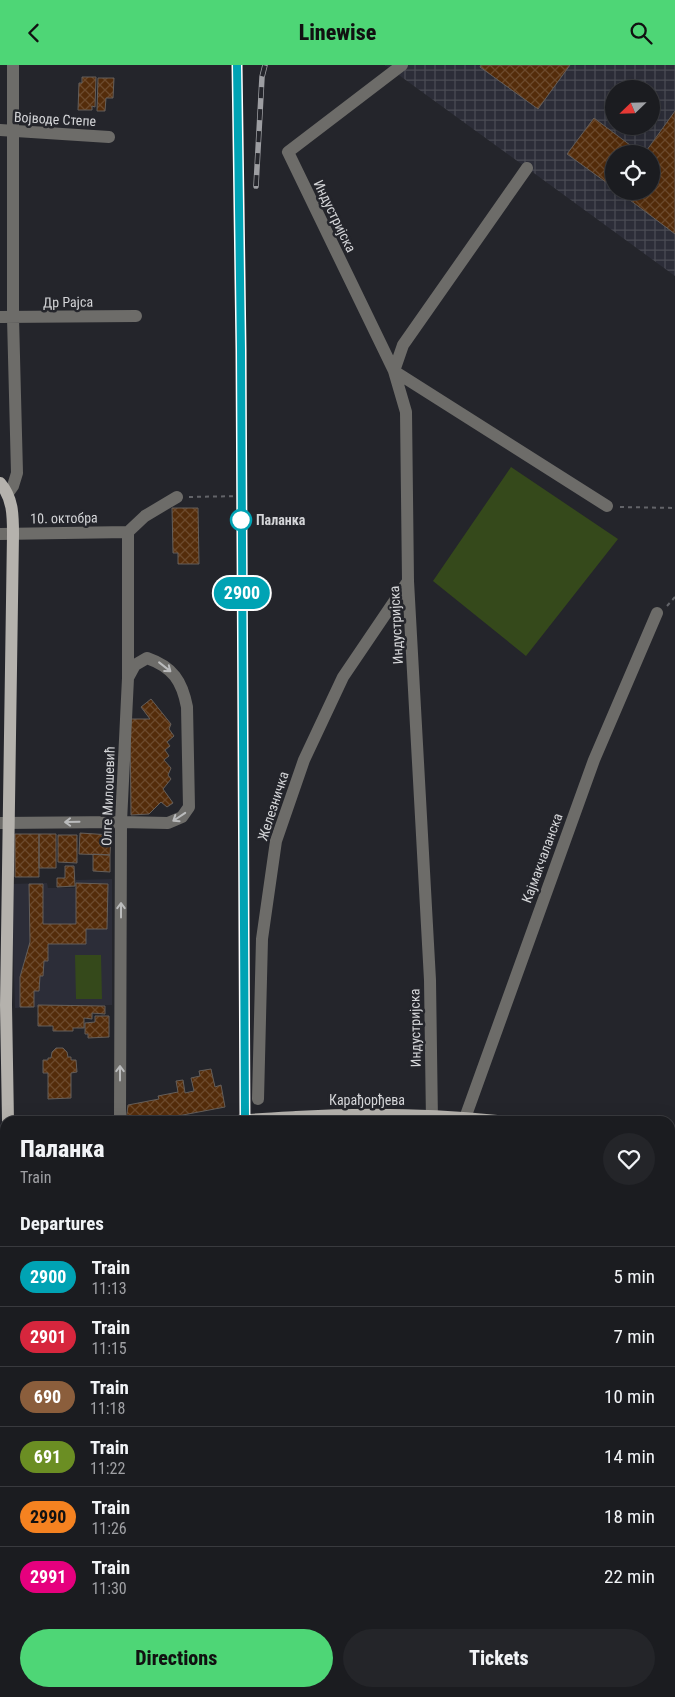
<!DOCTYPE html>
<html lang="en">
<head>
<meta charset="utf-8">
<style>
  :root { --surface:#1b1c20; --page:#242529; --text:#f1f3f6; --muted:#a0a1a5; --line:#393a3e; --accent:#4ed676 }
  body { margin:0; font-family:"Roboto Condensed",sans-serif; background:var(--page); color:var(--text); height:100vh; display:flex; flex-direction:column; font-size:19px; white-space:nowrap }
  * { box-sizing:border-box; margin:0 }
  p { font-size:16px; color:var(--muted) }
  .icon { flex:none; width:28px; height:28px; fill:none; stroke:currentColor; stroke-width:2; stroke-linecap:round; stroke-linejoin:round }
  .map { position:relative; flex:1; overflow:hidden }
  .drawer { position:absolute; left:0px; top:1051px; width:675px; height:581px; display:flex; flex-direction:column; background:var(--surface); border-radius:15px 15px 0 0; box-shadow:0 5px 20px #0002,0 0 0 1px var(--line) }
  .drawer>* { flex:none }
  .badge { padding:0 10px; border-radius:16px; font-size:18px; line-height:32px }
  .needle { width:32px; rotate:247deg }
  .buttons { position:absolute; left:605px; top:15px; display:grid; gap:10px }
  .buttons a { display:grid; place-items:center; width:55px; height:55px; border-radius:50%; background:var(--surface); box-shadow:0 5px 20px #0002,0 0 0 1px var(--line); font-size:25px }
  .map>.badge { position:absolute; translate:-50% -50%; box-shadow:0 0 0 2px #fff }
  h2 { padding:0 20px; font-size:19px; line-height:45px }
  .round { display:grid; place-items:center; flex:none; width:52px; height:52px; border-radius:26px; background:var(--page) }
  .headline { display:flex; align-items:center; justify-content:space-between; height:85px; padding:0 20px }
  h1 { font-size:24px; font-weight:800; line-height:38px }
  .button { display:flex; gap:10px; margin-top:auto; padding:10px 20px }
  .button a { flex:1; height:58px; border-radius:30px; background:var(--accent); color:#111; font-size:20px; font-weight:800; line-height:58px; text-align:center }
  .button a+a { background:var(--page); color:var(--text) }
  ul { padding:0; list-style:none }
  li { display:flex; align-items:center; gap:15px; height:60px; padding:0 20px; border-top:1px solid var(--line) }
  li div { flex:1 }
  li b { display:block; font-size:19px }
  li em { font-style:normal }
  li .badge { min-width:55px; font-weight:700; text-align:center }
  header { display:flex; justify-content:space-between; align-items:center; height:65px; padding:0 20px; background:var(--accent); color:#111; font-size:22px; font-weight:800 }
  .map>svg:first-child { display:block }
</style>
</head>
<body>
<header><svg class="icon" aria-label="back" viewBox="0 0 24 24"><path d="M15 5l-7 7 7 7"/></svg>Linewise<svg class="icon" aria-label="search" viewBox="0 0 24 24"><circle cx="10" cy="10" r="6"/><path d="M15 15l6 6"/></svg></header>
<div class="map">
<svg width="675" height="1632" viewBox="0 0 675 1632">
  <defs>
    <pattern id="industrial-grid" width="8" height="8" patternUnits="userSpaceOnUse" patternTransform="scale(1.25)"><rect width="8" height="8" fill="#2c2d38"/><path d="M0 4h8M4 0v8" fill="none" stroke="#4a4b54"/></pattern>
    <pattern id="building-cross-hatch" width="8" height="8" patternUnits="userSpaceOnUse" patternTransform="scale(1.25)"><rect width="8" height="8" fill="#542c0a"/><path d="M0 0l8 8M0 8l8-8" fill="none" stroke="#6c4a2d"/></pattern>
  </defs>
  <rect width="100%" height="100%" fill="#24252b"/>
  <path fill="#2c2d38" d="M112,814v126l-97,3 -4,-124 36,-1 1,5h27l1,-8z"/>
  <path fill="url(#industrial-grid)" fill-rule="evenodd" d="M385,0h290v211l-148,-108zM614,24h37v37h-37zM614,89h37v37h-37z"/>
  <path fill="#35491b" d="M511,402l107,72 -92,117 -93,-75z
    M75,890h26l1,44h-26z
    M675,1370v148l-5,-6v-125z"/>
  <g fill="none" stroke-linecap="round" stroke-linejoin="round">
    <path stroke="#588e96" stroke-width="4" d="M431,1632l5,-4"/>
    <path stroke="#237079" stroke-width="21" d="M670,1107l5,-13
      M558,1628l1,4"/>
  </g>
  <path fill="url(#building-cross-hatch)" stroke="#645e5a" d="M481,0h89l-32,44 -58,-42z
    M82,12h14l-1,30 -3,-1v4h-14l1,-27h3z
    M98,13h16l-1,20h-7l-1,13h-8z
    M675,46v123l-57,-43h33v-37h-7z
    M594,53l48,36h-28v34l-47,-34z
    M172,443h26l1,56h-21v-11h-5z
    M151,634l20,25 -2,5 5,7 -7,6 3,4 -5,4 4,6 -5,4 7,8 -3,7 3,4 -8,10 10,14 -6,4 -6,-5 -12,12 -18,1 -1,-96h20l-9,-12z
    M80,768l31,2 -1,20 -31,-1z
    M15,769h24v43h-24z
    M39,769h17v34h-17z
    M58,770h19v28l-19,-1z
    M93,789l17,1v17l-17,-1z
    M65,801h9l1,20 -18,1v-9h8z
    M76,818l32,1 -1,45h-21v15h-38v17h-4l-1,15h-3l-1,15h-5v16h-14v-30l10,-35 -1,-58h14v40h33z
    M38,940l67,1v8l-13,-1v6l-8,-1v10h-11v3h-20v-5h-15z
    M95,951h14v21l-21,1v-4h-3v-11l10,-1z
    M56,983h7l4,4 1,5h3v3h5l1,12 -6,1v25l-23,1v-26h-5v-13h5v-2h3l1,-6z
    M211,1004l4,18 6,-2 4,22 -74,14h-25l2,-16 31,-6 -1,-3 20,-4 -2,-11 7,-1 2,13 9,-2 -3,-13 9,-2 -1,-5z"/>
  <g fill="none" stroke-linecap="round" stroke-linejoin="round">
    <path stroke="#636469" stroke-width="2" stroke-dasharray="4 4" stroke-linecap="butt" d="M189,432l52,-1
      M620,442l55,1
      M667,541l8,-9"/>
    <path stroke="#6d6c69" stroke-width="12" d="M402,0l-114,87 106,219 12,41 2,169 22,399 2,141
      M0,65l109,7
      M527,103l-124,177 -9,26 213,135
      M0,252l136,-1
      M8,428l5,-7 4,-13 -4,-155v-253
      M0,469l128,-2
      M0,758l121,-1 47,1 14,-6 7,-10 -2,-100c-5,-26 -14,-40 -40,-49l-12,7 -7,13
      M258,1034l4,-160 14,-98 28,-81 39,-83 65,-96
      M465,1053l129,-358 63,-147
      M120,1056l1,-299 7,-144v-146l17,-16 32,-19
      M670,1321l5,-14
      M0,1361l5,1
      M114,1628v4
      M280,1628l1,4
      M330,1628l2,4
      M621,1628l1,4"/>
    <path stroke="#b5b2ad" stroke-width="12" d="M0,418c13,15 13,32 13,51l-7,471 2,116
      M238,1056c19,-2 39,-3 58,-4 67,-4 134,-3 201,4
      M0,1106l5,-1
      M670,1119l5,3
      M0,1410l5,-25"/>
    <g stroke="#9d9ea2" stroke-width="5.5">
      <path id="rail" d="M237,0l4,284 4,772
        M256,121l6,-109 3,-12
        M320,1628l2,4"/>
    </g>
    <use href="#rail" stroke="#24252b" stroke-width="4" stroke-dasharray="11" stroke-linecap="butt"/>
  </g>
  <defs><path id="oneway-shaft" d="M-6 0H5M1.5-3L5.5 0L1.5 3" fill="none" stroke-width="1.6" stroke-linecap="round" stroke-linejoin="round" transform="scale(1.25)"/></defs>
  <g stroke="#babbbc">
    <use href="#oneway-shaft" transform="translate(165 602) rotate(38)"/>
    <use href="#oneway-shaft" transform="translate(179 752) rotate(146)"/>
    <use href="#oneway-shaft" transform="translate(72 757) rotate(179)"/>
    <use href="#oneway-shaft" transform="translate(121 845) rotate(-90)"/>
    <use href="#oneway-shaft" transform="translate(120 1008) rotate(-90)"/>
  </g>
  <g fill="none" stroke-linecap="round" stroke-linejoin="round">
    <g stroke="#fff" stroke-width="11">
      <path id="line" d="M237,0l4,284 4,772"/>
    </g>
    <use href="#line" stroke="#00a3b4" stroke-width="8"/>
  </g>
  <circle fill="#fff" stroke="#00a3b4" stroke-width="2.5" cx="241" cy="455" r="10"/>
  <g text-anchor="middle" dominant-baseline="central" stroke-width="5" stroke-linejoin="round" paint-order="stroke">
    <g font-size="14" fill="#d4d5d8" stroke="#24252b">
      <text transform="translate(55 54) rotate(3)">Војводе Степе</text>
      <text transform="translate(335 151) rotate(64)">Индустријска</text>
      <text transform="translate(68 237) rotate(-1)">Др Рајса</text>
      <text transform="translate(64 453) rotate(-1)">10. октобра</text>
      <text transform="translate(396 560) rotate(-93)">Индустријска</text>
      <text transform="translate(108 731) rotate(-88)">Олге Милошевић</text>
      <text transform="translate(273 741) rotate(-72)">Железничка</text>
      <text transform="translate(542 793) rotate(-70)">Кајмакчаланска</text>
      <text transform="translate(415 963) rotate(-91)">Индустријска</text>
      <text x="367" y="1035">Карађорђева</text>
    </g>
    <g font-size="14" font-weight="bold" fill="#d4d5d8" stroke="#24252b" text-anchor="start">
      <text x="256" y="455">Паланка</text>
    </g>
  </g>
</svg>
<div class="buttons">
<a><svg class="needle" viewBox="-14 -14 28 28"><path d="M0-13l5 13h-10z" fill="#e53935"/><path d="M0 13l5-13h-10z" fill="#a0a1a5"/></svg></a>
<a><svg class="icon" aria-label="locate" viewBox="0 0 24 24"><circle cx="12" cy="12" r="6"/><path d="M12 2v4M12 18v4M2 12h4M18 12h4"/></svg></a>
</div>
<b class="badge" style="left:242px;top:528px;background:#00a3b4;color:#fff">2900</b>
<section class="drawer">
<div class="headline"><div><h1>Паланка</h1><p>Train</p></div><a class="round"><svg class="icon" aria-label="heart" viewBox="0 0 24 24"><path d="M12 20l-8-8c-3-5 5-10 8-4 3-6 11-1 8 4z"/></svg></a></div>
<h2>Departures</h2>
<ul>
<li><span class="badge" style="background:#00a3b4;color:#fff">2900</span><div><b>Train</b><p>11:13</p></div><em>5 min</em></li>
<li><span class="badge" style="background:#d7263d;color:#fff">2901</span><div><b>Train</b><p>11:15</p></div><em>7 min</em></li>
<li><span class="badge" style="background:#8b5e3c;color:#fff">690</span><div><b>Train</b><p>11:18</p></div><em>10 min</em></li>
<li><span class="badge" style="background:#6b8e23;color:#fff">691</span><div><b>Train</b><p>11:22</p></div><em>14 min</em></li>
<li><span class="badge" style="background:#f58220;color:#111">2990</span><div><b>Train</b><p>11:26</p></div><em>18 min</em></li>
<li><span class="badge" style="background:#e6007e;color:#fff">2991</span><div><b>Train</b><p>11:30</p></div><em>22 min</em></li>
</ul>
<div class="button"><a>Directions</a><a>Tickets</a></div>
</section>
</div>
</body>
</html>
